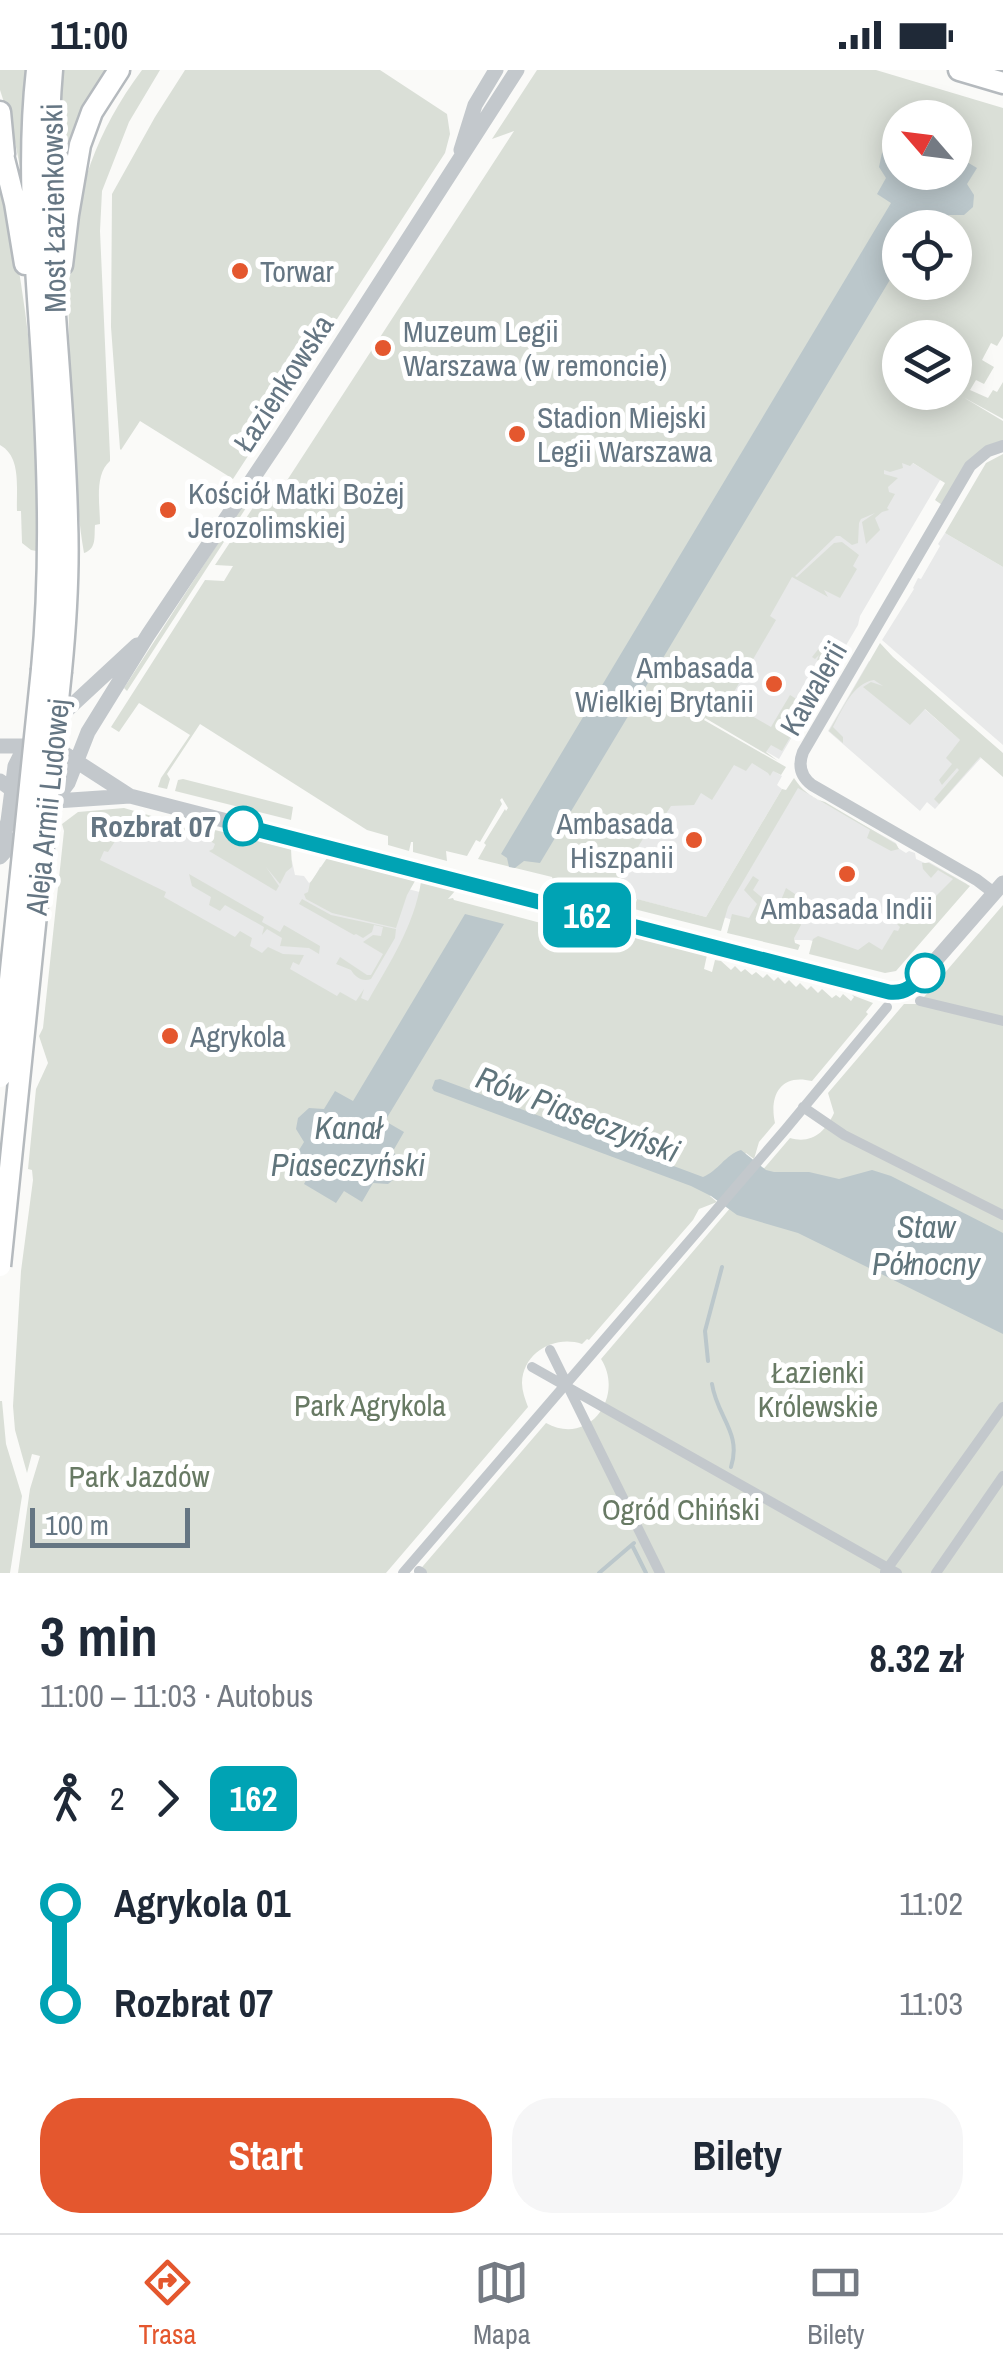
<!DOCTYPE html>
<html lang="pl">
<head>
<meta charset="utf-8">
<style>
  :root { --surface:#fff; --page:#f6f6f7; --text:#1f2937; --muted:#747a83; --line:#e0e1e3; --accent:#e4572e }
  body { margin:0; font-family:"Archivo Narrow",sans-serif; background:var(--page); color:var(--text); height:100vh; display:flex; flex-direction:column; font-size:38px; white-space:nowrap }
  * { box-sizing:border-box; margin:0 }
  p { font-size:32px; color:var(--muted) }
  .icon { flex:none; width:55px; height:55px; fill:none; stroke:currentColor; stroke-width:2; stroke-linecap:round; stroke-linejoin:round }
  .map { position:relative; height:1503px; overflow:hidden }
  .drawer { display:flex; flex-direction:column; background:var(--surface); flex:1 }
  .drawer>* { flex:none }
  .badge { padding:0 20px; border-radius:15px; font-size:35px; line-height:65px }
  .needle { width:65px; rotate:298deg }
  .fabs { position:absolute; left:882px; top:30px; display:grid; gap:20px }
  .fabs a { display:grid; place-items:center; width:90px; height:90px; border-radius:50%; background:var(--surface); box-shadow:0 5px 25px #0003; font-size:50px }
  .scale { position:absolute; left:30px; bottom:25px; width:160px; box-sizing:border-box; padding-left:10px; border:5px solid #657683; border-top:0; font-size:28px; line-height:35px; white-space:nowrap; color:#657683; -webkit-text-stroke:8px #fff; paint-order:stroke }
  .map>.badge { position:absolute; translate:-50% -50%; box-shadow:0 0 0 5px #fff }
  .legs { display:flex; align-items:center; gap:15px; height:110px; padding:0 40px; font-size:32px }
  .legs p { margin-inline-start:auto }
  .overview { display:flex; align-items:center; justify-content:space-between; height:170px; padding:0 40px }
  h1 { font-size:55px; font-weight:800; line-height:75px }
  .button { display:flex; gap:20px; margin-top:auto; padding:20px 40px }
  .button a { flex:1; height:115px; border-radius:40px; background:var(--accent); color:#fff; font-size:40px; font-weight:800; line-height:115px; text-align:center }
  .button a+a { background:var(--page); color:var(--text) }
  ul { padding:0 40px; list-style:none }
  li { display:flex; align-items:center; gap:35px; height:100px; font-size:38px }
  li i { display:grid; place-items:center; width:15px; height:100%; margin:0 12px; background:currentColor }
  li i::after { content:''; width:25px; height:25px; margin:-12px; border:8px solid; border-radius:50%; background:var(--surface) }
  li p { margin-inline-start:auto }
  li:first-child i { background:linear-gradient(#0000 50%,currentColor 0) }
  li:last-child i { background:linear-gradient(currentColor 50%,#0000 0) }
  .status { display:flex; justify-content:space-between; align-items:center; height:70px; padding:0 50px; background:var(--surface); direction:ltr }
  .status svg { height:28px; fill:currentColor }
  .menu { display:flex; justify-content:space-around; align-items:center; height:140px; border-top:2px solid var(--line); background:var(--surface); font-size:28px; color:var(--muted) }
  .menu a { display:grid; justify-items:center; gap:5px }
  .menu .current { color:var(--accent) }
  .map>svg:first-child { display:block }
</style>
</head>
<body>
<div class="status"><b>11:00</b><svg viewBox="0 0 49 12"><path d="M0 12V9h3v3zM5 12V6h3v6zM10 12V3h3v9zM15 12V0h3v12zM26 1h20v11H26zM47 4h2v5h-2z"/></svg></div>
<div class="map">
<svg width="1003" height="1503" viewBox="0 0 1003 1503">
  <rect width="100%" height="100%" fill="#fafaf8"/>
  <path fill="#e8e9e9" d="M870,368l73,43 -3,-1 -39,66 -41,70 -2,9 -79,134 -74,-42z
    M945,463l58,34v178l-121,-105 32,-51 -1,-1 5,-10 3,1 19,-33 -2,-2z
    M869,591l112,97 -46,51 -8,-7 -7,9 -92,-80z
    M702,659l80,47 -5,9 5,4 -76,128 -101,-26z
    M797,715l16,12 83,46 2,5 8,5 3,-2 6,2 1,6 9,4 4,-1 38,22 -58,68 -17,11 -83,-23h-14l-75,-24z
    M103,740l186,48 3,3 3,14 9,1 5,7 4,-3 7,-13h4l107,28 -68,117 -280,-159z"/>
  <path fill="#dadfd7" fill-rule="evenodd" d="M0,0h25l-4,102 -9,-45 -12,-37z
    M63,0h49l-50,123 -3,-35z
    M142,0h18l-31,52 -27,69 -2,40 10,225v5c-16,14 -10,43 -10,63l-5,1c-1,11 2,24 -11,28 -8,-46 -9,-92 -11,-138 -8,-132 -14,-234 69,-345z
    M185,0h195l67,44 3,20 -5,19 -212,326 -93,-58 -19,29 -1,-1 -9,-122 1,-133 43,-77z
    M537,0h339l127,38v228l-6,10 -6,-3 -9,17 12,7 -10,17 -8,-4 -6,10 18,8 5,-8 4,2 6,-10v37l-40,-22 40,24v20c-38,13 -42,31 -61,64l-7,-5 10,-17 -32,-20 -3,3 -8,-3 1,5 -13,4 -6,-2v4l14,4 -10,9 1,5 6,2 -8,14 2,2 -7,2 -7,6 5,12 -14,14 -4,-22 13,-9 -14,6 -2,4 -1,20 -6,2 -12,-9h-4l-41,40 2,1 37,-34 8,-1 17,13 -6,11 4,3 -17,29 -16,-8 4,7 -36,-20 -22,39 6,4 -48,82 43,25 19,-32 8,5 -1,4 11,-8 -1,-2 17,-29 -7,-5 2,-5 -4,4 -3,-2 12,-15 17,10 -59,99 -11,-6 -5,7 12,9 -73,-43 -1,2 82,47 -5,8 -8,-4 -3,5 -2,-3 -16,-10 -6,8 -12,-6 -22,35 -11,-7 -7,12 -23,1 -17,26 -6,1 -4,4 -24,40 5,3 -8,14 -3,10 -58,-15 -4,-12 -74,-18 8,-14 -2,-2 21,-34 1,2 2,-3 -6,-10 -2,2 2,4 -22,38 -4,-2 -9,16 -21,-5 1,10 -34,-9v-10h-2l-2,9 -21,-6v-9l-21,-6 -167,-106 -33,50 3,5 -3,10 -9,-2 3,-9 29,-43 -51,-32 -20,29 -8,-5 94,-147 19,1 9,-15 -18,-1 49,-74 9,11 241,-371 -22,8zM900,48h55v54h-55zM900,158h55v54h-55zM900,268h55v54h-55z
    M0,97c25,122 45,259 36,384l-5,-1 -9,-7 -1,-32h-4c-1,-22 5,-54 -17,-66z
    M1003,384v113l-58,-34 41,-70z
    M253,419l4,2 -130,200 -3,-3z
    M880,573l13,14 110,96v24l-23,-20 -41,47 -5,-5 25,-29 -2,-2 -15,17 -3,-5 13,-16 -6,-6 14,-18 -35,-31 -15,16 -47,-38 8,-5 12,4 -9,-6c-21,3 -32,30 -41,47l10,10v6l-14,-12z
    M794,708c7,11 18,21 31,24l71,42 3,5 -8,2 -24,-13 3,-8 -72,-42 -70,119 -7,24 -87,-22 3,-10 69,18 76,-128 4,1z
    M183,709l110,28 -2,13 -116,-29 3,-11z
    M124,738l38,11 4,-2 -1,6 10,3 1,-6 25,6 -4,8 -11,-2 10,4v2l-78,-19 -3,11 6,2 -13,20 -4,-1 -4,9 66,32 -2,5 71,40 5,-6 12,7 -2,8 12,7 6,-6 15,7 21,1 -5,10 -6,-3 -3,7 47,27 3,-4 16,9 8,-12 -3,9 7,3c21,-37 46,-75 53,-119l34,9 -7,8 5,-1 1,2 98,26 15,3 3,-9 137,35 -3,14 8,3 3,-12 6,1 10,9 4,-4 6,6 4,-3 7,6 4,-3 7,6 4,-4 7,7 4,-4 7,7 4,-4 7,7 4,-4 7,7 4,-4 7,7 4,-4 10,9 4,-3 4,3 3,-4 8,7 3,-4 -2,-2 21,8 -7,9 2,2 -56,67c-32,-8 -43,15 -37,42l-16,19 -5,17 -8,-6 -36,43 7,6 -18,7 -6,11 -104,120 -2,-1 -5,5c-27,-9 -59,8 -60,39 0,8 3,16 6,24l-142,166h-368l12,-84 10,-33 -8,-2 -5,19 -12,-43 -2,-24 8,-135 12,-91 -1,-10 -4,-1 8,-80 12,-26 -9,-27 4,-8 21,-197 -2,-7 16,-12z
    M211,759l80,20 1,18 -6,5 -6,12 -14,-17 13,19 -3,5 -67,-40 4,-2 2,-5 -8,-5z
    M327,788l88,23 -8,14 -11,33 -64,-15 -26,-14 -2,-5 4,-2 2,-9z
    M922,793h7l41,23 -74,85 -11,2 -76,-19 4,-15 5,-3 40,14 11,-8 13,8 12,-20 4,1 2,-4 -3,-3 1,-2 6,3 12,-21 13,-1 24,-24 -15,-9 -7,8 -8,-9z
    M189,804l75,43 -2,5 18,10 4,-7 36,21 -1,8 -10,-6 -29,-2 2,-8 -15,-9 -5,6 2,-8 -39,-22 -5,6 -11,-6 2,-8 -19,-11z
    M753,806l6,4 -6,10 12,10 2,-2 12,7 7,-17 18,12 1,6 -7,11 3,8 -7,13 1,5 5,2 -2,5 -71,-17 5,-19 17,4 8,-14 -13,-14z
    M302,829l29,16 65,14 -1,9 -24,41c-9,3 -16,-2 -20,-9l-15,-6 4,-7 27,18h4l12,-21 -20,-12 10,-7 8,1 2,-9 -9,-2 -2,7 -9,6 -7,-4 -2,1 -55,-31z
    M1003,835v668h-586l129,-150c43,24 79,-27 55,-64l189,-221c21,6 35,-5 44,-25l-6,-20 76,-89h14z
    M0,1331h2l4,43 16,52 -12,77h-10z"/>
  <path fill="#bbc7cb" d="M955,65l8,10 -1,14 15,9 -10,16 7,11 -1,12 -9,8h-15l-7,12h-10l-8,-4 -3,4 -21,1v35l-360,600 -16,-2 -9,7 -6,-1 -2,-9 -6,-4 390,-651 -14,-9 9,-16 -7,-11 3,-14 9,-7 9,-1v27h55z
    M465,844l39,10 -119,197 19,11 -11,19 7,12 -1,12 -11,9 -15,-1 -11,19 -18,-11 -8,12 -32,-19 7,-13 -18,-11 11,-18 -8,-13 2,-11 11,-10 15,1 11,-18 18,10z
    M440,1009l263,98c15,-6 22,-22 38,-27l25,20 8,2h35l30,7 33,-9 19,6 112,57v101l-205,-101 -61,-18 -26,-19 -20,-10 -257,-95 -2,-3 3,-8z"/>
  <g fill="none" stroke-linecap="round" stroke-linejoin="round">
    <path stroke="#bbc7cb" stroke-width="4" d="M708,1291l-3,-30 17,-64
      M712,1314c5,33 30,49 19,83
      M632,1475l14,28
      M599,1503l35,-30"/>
    <g stroke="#b5babe" stroke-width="25">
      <path id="primary" d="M37,0c-11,96 -1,192 5,288 6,104 10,207 0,311
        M52,0c-13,150 12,299 15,449 2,51 -1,101 -6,152
        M959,0l44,13
        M0,42l4,42
        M0,73l15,60 10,61
        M62,195l6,-50 12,-70 12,-33 27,-42"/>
    </g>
    <path stroke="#c3c8cc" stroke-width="10" d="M920,931l83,20
      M803,1037l41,28 159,80
      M550,1280l110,223
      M532,1297l365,206
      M419,1501l3,2
      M885,1502l118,-165
      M403,1503l382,-443 102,-123
      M936,1503l67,-97"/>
    <path stroke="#c3c8cc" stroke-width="12" d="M994,823l-17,-13 -165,-95c-12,-9 -14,-20 -9,-33l167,-286 18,-15 15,-5"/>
    <path stroke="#c3c8cc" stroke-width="15" d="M461,80l14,-45 21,-35
      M55,651l82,-76
      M0,676h37l25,6 68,44
      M0,711l22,16 19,5 89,-6 765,197 19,-8 89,-102
      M52,734l16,-21 20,-51 60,-97 134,-200 235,-365
      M0,777l8,-26 7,-55 7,-14 16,-15
      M0,787l28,-30"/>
    <use href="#primary" stroke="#fff" stroke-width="20"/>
    <g stroke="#b5babe" stroke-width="25" stroke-linecap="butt">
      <path id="primary-bridge" d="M0,1007l42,-408
        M0,1196l61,-595"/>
    </g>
    <use href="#primary-bridge" stroke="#fff" stroke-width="20"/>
  </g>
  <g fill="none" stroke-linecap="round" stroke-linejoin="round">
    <g stroke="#fff" stroke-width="22">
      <path id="line-1" d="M243,756l646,166c17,2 25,-7 36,-19"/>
    </g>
    <use href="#line-1" stroke="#00a3b4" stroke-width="15"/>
  </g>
  <g fill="#e4572e" stroke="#fff" stroke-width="4">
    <circle cx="240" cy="201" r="10"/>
    <circle cx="383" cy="278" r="10"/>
    <circle cx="517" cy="364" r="10"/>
    <circle cx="168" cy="440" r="10"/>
    <circle cx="774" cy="614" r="10"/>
    <circle cx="694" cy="770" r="10"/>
    <circle cx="847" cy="804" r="10"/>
    <circle cx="170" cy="966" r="10"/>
  </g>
  <g fill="#fff" stroke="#00a3b4" stroke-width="5">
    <circle cx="243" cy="756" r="18"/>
    <circle cx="925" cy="903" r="18"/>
  </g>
  <g text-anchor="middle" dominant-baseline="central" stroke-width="10" stroke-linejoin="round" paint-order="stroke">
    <g font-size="30" fill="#657683" stroke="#fff">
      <text transform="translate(53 138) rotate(-91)">Most Łazienkowski</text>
      <text transform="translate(283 313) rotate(-57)">Łazienkowska</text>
      <text transform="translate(813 618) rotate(-60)">Kawalerii</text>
      <text transform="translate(47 737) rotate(-84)">Aleja Armii Ludowej</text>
    </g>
    <g font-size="30" fill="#657683" stroke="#fff" text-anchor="start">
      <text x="260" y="201">Torwar</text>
      <text x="403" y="261">Muzeum Legii<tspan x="403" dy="34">Warszawa (w remoncie)</tspan></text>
      <text x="537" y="347">Stadion Miejski<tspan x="537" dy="34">Legii Warszawa</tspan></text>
      <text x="188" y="423">Kościół Matki Bożej<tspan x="188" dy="34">Jerozolimskiej</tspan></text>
      <text x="754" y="597" text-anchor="end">Ambasada<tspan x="754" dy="34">Wielkiej Brytanii</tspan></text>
      <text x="674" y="753" text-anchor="end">Ambasada<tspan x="674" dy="34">Hiszpanii</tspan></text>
      <text x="847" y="838" text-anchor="middle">Ambasada Indii</text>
      <text x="190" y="966">Agrykola</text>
    </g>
    <g font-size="30" font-weight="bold" fill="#657683" stroke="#fff" text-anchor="end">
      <text x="216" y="756">Rozbrat 07</text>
    </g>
    <g font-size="30" fill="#687a64" stroke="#fff">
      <text x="818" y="1302">Łazienki<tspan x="818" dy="34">Królewskie</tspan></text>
      <text x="370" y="1335">Park Agrykola</text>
      <text x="139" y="1406">Park Jazdów</text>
      <text x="681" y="1439">Ogród Chiński</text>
    </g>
    <g font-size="32" font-style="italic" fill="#60757c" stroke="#fff">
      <text transform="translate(578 1044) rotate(21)">Rów Piaseczyński</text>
      <text x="348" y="1057">Kanał<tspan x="348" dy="37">Piaseczyński</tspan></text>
      <text x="926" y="1156">Staw<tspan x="926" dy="37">Północny</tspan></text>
    </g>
  </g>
</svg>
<div class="fabs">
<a><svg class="needle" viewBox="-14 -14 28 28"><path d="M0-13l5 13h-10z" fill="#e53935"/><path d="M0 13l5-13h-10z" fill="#747a83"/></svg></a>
<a><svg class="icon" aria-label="locate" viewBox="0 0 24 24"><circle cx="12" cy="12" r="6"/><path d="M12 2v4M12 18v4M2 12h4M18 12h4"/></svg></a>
<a><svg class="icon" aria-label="layers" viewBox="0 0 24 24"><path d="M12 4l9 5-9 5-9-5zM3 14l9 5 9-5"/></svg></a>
</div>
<div class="scale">100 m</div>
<b class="badge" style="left:587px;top:845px;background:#00a3b4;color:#fff">162</b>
</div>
<section class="drawer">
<div class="overview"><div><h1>3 min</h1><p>11:00 – 11:03 · Autobus</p></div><b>8.32 zł</b></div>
<div class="legs"><svg class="icon" aria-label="walk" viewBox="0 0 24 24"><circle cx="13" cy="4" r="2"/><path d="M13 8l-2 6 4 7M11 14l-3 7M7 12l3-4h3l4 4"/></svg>2<svg class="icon" aria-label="forward" viewBox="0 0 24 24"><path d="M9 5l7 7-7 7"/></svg><b class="badge" style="background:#00a3b4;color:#fff">162</b></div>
<ul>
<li><i style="color:#00a3b4"></i><b>Agrykola 01</b><p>11:02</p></li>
<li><i style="color:#00a3b4"></i><b>Rozbrat 07</b><p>11:03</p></li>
</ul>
<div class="button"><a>Start</a><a>Bilety</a></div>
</section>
<nav class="menu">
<a class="current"><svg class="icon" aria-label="directions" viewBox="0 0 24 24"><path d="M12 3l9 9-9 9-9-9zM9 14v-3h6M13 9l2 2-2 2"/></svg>Trasa</a>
<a><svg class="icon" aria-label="map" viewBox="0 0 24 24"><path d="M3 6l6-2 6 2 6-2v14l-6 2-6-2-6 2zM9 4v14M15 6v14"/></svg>Mapa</a>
<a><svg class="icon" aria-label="tickets" viewBox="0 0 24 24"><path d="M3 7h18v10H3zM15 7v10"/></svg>Bilety</a>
</nav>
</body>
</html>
